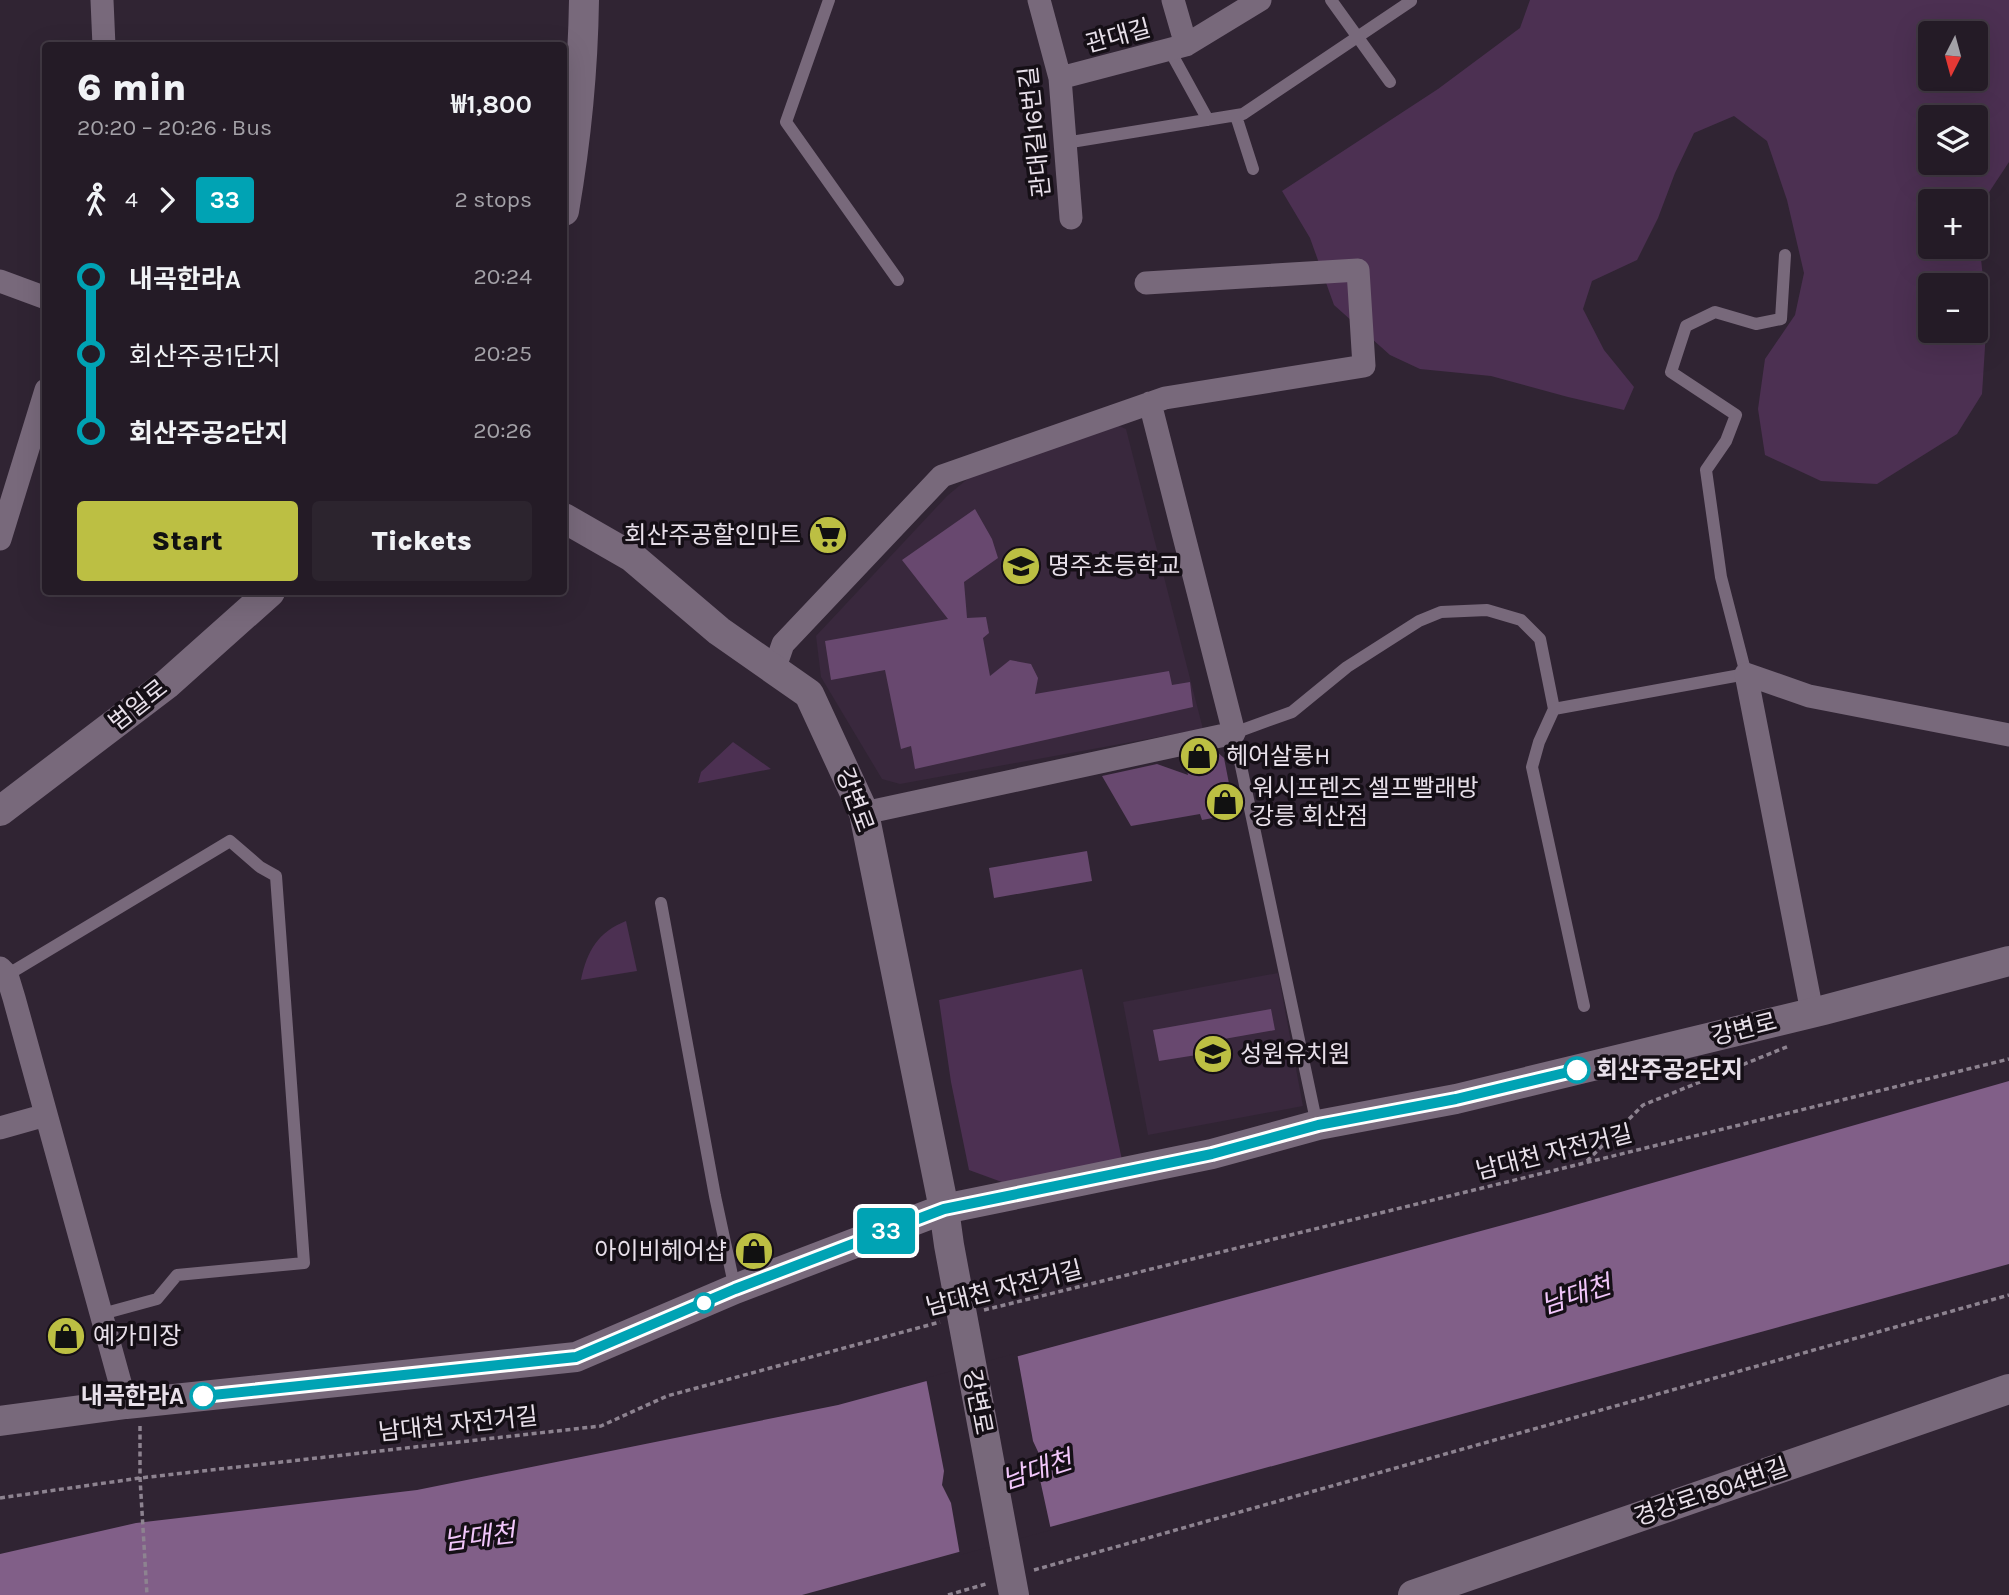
<!DOCTYPE html>
<html lang="en">
<head>
<meta charset="utf-8">
<style>
  :root { --surface:#241b26; --page:#2c242e; --text:#f1f3f6; --muted:#a3a1a7; --line:#413943; --accent:#bcbf43 }
  body { margin:0; font-family:Karla,"Noto Sans KR",sans-serif; background:var(--page); color:var(--text); height:100vh; display:flex; flex-direction:column; font-size:26px; white-space:nowrap }
  * { box-sizing:border-box; margin:0 }
  p { font-size:23px; color:var(--muted) }
  .icon { flex:none; width:38px; height:38px; fill:none; stroke:currentColor; stroke-width:2; stroke-linecap:round; stroke-linejoin:round }
  .map { position:relative; flex:1; overflow:hidden }
  .sheet { position:absolute; left:42px; top:42px; width:525px; height:553px; display:flex; flex-direction:column; background:var(--surface); border-radius:7px; box-shadow:0 7px 28px #0002,0 0 0 2px var(--line) }
  .sheet>* { flex:none }
  .badge { padding:0 14px; border-radius:5px; font-size:24px; line-height:46px }
  .needle { width:46px; rotate:186deg }
  .fabs { position:absolute; left:1918px; top:21px; display:grid; gap:14px }
  .fabs a { display:grid; place-items:center; width:70px; height:70px; border-radius:7px; background:var(--surface); box-shadow:0 7px 28px #0002,0 0 0 2px var(--line); font-size:35px }
  .map>.badge { position:absolute; translate:-50% -50%; box-shadow:0 0 0 4px #fff }
  .legs { display:flex; align-items:center; gap:10px; height:77px; padding:0 35px; font-size:23px }
  .legs p { margin-inline-start:auto }
  .head { display:flex; align-items:center; justify-content:space-between; height:119px; padding:0 35px }
  h1 { font-size:38px; font-weight:800; line-height:52px }
  .primary-button { display:flex; gap:14px; margin-top:auto; padding:14px 35px }
  .primary-button a { flex:1; height:80px; border-radius:7px; background:var(--accent); color:#111; font-size:28px; font-weight:800; line-height:80px; text-align:center }
  .primary-button a+a { background:var(--page); color:var(--text) }
  ul { padding:0 35px; list-style:none }
  li { display:flex; align-items:center; gap:24px; height:77px; font-size:26px }
  li i { display:grid; place-items:center; width:10px; height:100%; margin:0 9px; background:currentColor }
  li i::after { content:''; width:18px; height:18px; margin:-9px; border:5px solid; border-radius:50%; background:var(--surface) }
  li p { margin-inline-start:auto }
  li:first-child i { background:linear-gradient(#0000 50%,currentColor 0) }
  li:last-child i { background:linear-gradient(currentColor 50%,#0000 0) }
  .map>svg:first-child { display:block }
</style>
</head>
<body>
<div class="map">
<svg width="2009" height="1595" viewBox="0 0 2009 1595">
  <rect width="100%" height="100%" fill="#302433"/>
  <path fill="#39283d" d="M1105,420l21,9 77,300 -303,55 -18,-5 -61,-102 -5,-41 131,-140 30,-25z
    M1278,973l25,133 -155,29 -25,-133z"/>
  <path fill="#4c3052" fill-rule="evenodd" d="M1530,0h479v162l-33,50 11,103 -5,79 -25,40 -80,50 -56,-3 -56,-26 -7,-46 7,-50 30,-44 9,-42 -17,-73 -20,-59 -33,-25 -40,17 -19,40 -17,45 -21,42 -45,21 -9,28 21,41 30,37 -10,23 -56,-13 -77,-21 -71,-7 -30,-14 -56,-50 -24,-67 -28,-47 156,-102 82,-61zM1930,33h46v46h-46zM1930,117h46v46h-46zM1930,201h46v46h-46zM1930,285h46v46h-46z
    M733,742l38,27 -73,14 3,-11z
    M626,921l11,50 -56,9c6,-29 17,-48 45,-59z
    M1082,969l40,191 -112,25 -41,-15 -18,-88 -12,-82z"/>
  <path fill="#815f88" d="M2009,1081v183l-1207,331h-802v-41l136,-31 281,-33 421,-85 709,-192z"/>
  <path fill="#302433" d="M1017,1353l16,88 7,15 -1,19 12,55 -91,25 -9,-52 -9,-18 2,-14 -18,-93z"/>
  <path fill="#68486f" d="M975,509l17,30 6,19 -34,24 3,36 19,-1 3,16 -6,5 7,38 20,-16 21,4 7,14 -3,16 134,-23 3,14 18,-3 3,25 -278,62 -4,-23 -10,3 -16,-79 -54,10 -6,-39 123,-22 -46,-59z
    M1216,751l8,7 11,56 -33,6 -2,-6 -69,12 -29,-50 55,-12 31,11 -4,-17z
    M1087,851l5,30 -98,17 -5,-30z
    M1271,1009l4,21 -68,12 2,11 -50,8 -6,-31z"/>
  <g fill="none" stroke-linecap="round" stroke-linejoin="round">
    <path stroke="#8d8390" stroke-width="3.5" stroke-dasharray="5 3.5" stroke-linecap="butt" d="M1587,1161l56,-56 146,-59
      M984,1310l1025,-251
      M140,1426v52l7,117
      M0,1498l140,-20 461,-52 66,-30 273,-74
      M1034,1570l975,-275
      M948,1595l38,-11"/>
    <path stroke="#78697b" stroke-width="12" d="M829,0l-43,122 112,158
      M1331,0l59,82
      M1169,49l39,71
      M1236,116l17,53
      M1065,143l178,-29 168,-113
      M1554,709l192,-35 -25,-97 -15,-107 20,-29 10,-26 -65,-43 15,-46 29,-14 41,12 25,-5 4,-64
      M661,903l54,293 20,93
      M7,975l223,-134 30,26 16,9 28,387 -127,12 -20,24 -55,15
      M1317,1125l-83,-392 58,-21 55,-45 72,-46 22,-9 46,-2 34,10 19,19 14,70 -15,33 -7,25 52,239"/>
    <path stroke="#78697b" stroke-width="23" d="M102,0l2,46
      M1039,0l21,78 11,140
      M1173,0l13,45
      M1060,78l126,-33 74,-45
      M0,281l46,17
      M0,539l46,-149
      M774,670l9,-26 159,-168 223,-78 199,-32 -6,-96 -212,13
      M864,813l370,-80 -84,-330
      M0,968l7,7 7,23 112,406
      M1812,1012l-66,-338 63,22 200,39
      M0,1128l46,-13"/>
    <path stroke="#78697b" stroke-width="30" d="M564,211c12,-70 19,-140 20,-211
      M564,518l68,39 87,74 90,63 55,119 80,396 5,36 65,350
      M0,811l167,-127 103,-92
      M0,1421l126,-17 450,-47 159,-68 209,-80 268,-55 106,-29 138,-26 368,-89 185,-49
      M1413,1595l596,-206"/>
  </g>
  <g fill="none" stroke-linecap="round" stroke-linejoin="round">
    <g stroke="#fff" stroke-width="16">
      <path id="line-1" d="M203,1396l373,-39 159,-68 209,-80 268,-55 106,-29 138,-26 121,-29"/>
    </g>
    <use href="#line-1" stroke="#00a3b4" stroke-width="10"/>
  </g>
  <defs>
    <g id="supermarket-disc" transform="scale(2.0125)"><circle r="9.5" fill="#bcbf43" stroke="#150f16"/><path d="M-6-5.5h2.5l.6 2H6L4.5 2H-2.5L-4.4-4H-6ZM-1.5 3.2a1.3 1.3 0 1 0 .1 0ZM3 3.2a1.3 1.3 0 1 0 .1 0Z" fill="#111"/></g>
    <g id="school-disc" transform="scale(2.0125)"><circle r="9.5" fill="#bcbf43" stroke="#150f16"/><path d="M0-5L7-2L0 1L-7-2ZM-4 1L0 2.5L4 1V4Q0 6-4 4Z" fill="#111"/></g>
    <g id="shop-disc" transform="scale(2.0125)"><circle r="9.5" fill="#bcbf43" stroke="#150f16"/><path d="M-5-2.5h2.3a2.7 3.5 0 0 1 5.4 0H5L5.5 6h-11ZM-1.5-2.5h3a1.5 2.3 0 0 0-3 0Z" fill="#111"/></g>
  </defs>
  <g fill-rule="evenodd">
    <use href="#supermarket-disc" x="828" y="535"/>
    <use href="#school-disc" x="1021" y="566"/>
    <use href="#shop-disc" x="1199" y="756"/>
    <use href="#shop-disc" x="1225" y="802"/>
    <use href="#school-disc" x="1213" y="1054"/>
    <use href="#shop-disc" x="754" y="1251"/>
    <use href="#shop-disc" x="66" y="1336"/>
  </g>
  <g fill="#fff" stroke="#00a3b4" stroke-width="3.5">
    <circle cx="1577" cy="1070" r="12"/>
    <circle cx="704" cy="1303" r="9"/>
    <circle cx="203" cy="1396" r="12"/>
  </g>
  <g text-anchor="middle" dominant-baseline="central" stroke-width="7" stroke-linejoin="round" paint-order="stroke">
    <g font-size="24" fill="#e8e0ea" stroke="#150f16">
      <text transform="translate(1118 36) rotate(-15)">관대길</text>
      <text transform="translate(1035 132) rotate(-96)">관대길16번길</text>
      <text transform="translate(138 705) rotate(-38)">범일로</text>
      <text transform="translate(855 800) rotate(70)">강변로</text>
      <text transform="translate(1744 1029) rotate(-14)">강변로</text>
      <text transform="translate(1554 1152) rotate(-14)">남대천 자전거길</text>
      <text transform="translate(1004 1288) rotate(-14)">남대천 자전거길</text>
      <text transform="translate(978 1402) rotate(79)">강변로</text>
      <text transform="translate(458 1424) rotate(-6)">남대천 자전거길</text>
      <text transform="translate(1711 1492) rotate(-19)">경강로1804번길</text>
    </g>
    <g font-size="24" fill="#e8e0ea" stroke="#150f16" text-anchor="start">
      <text x="801" y="535" text-anchor="end">회산주공할인마트</text>
      <text x="1048" y="566">명주초등학교</text>
      <text x="1226" y="756">헤어살롱H</text>
      <text x="1252" y="788">워시프렌즈 셀프빨래방<tspan x="1252" dy="28">강릉 회산점</tspan></text>
      <text x="1240" y="1054">성원유치원</text>
      <text x="727" y="1251" text-anchor="end">아이비헤어샵</text>
      <text x="93" y="1336">예가미장</text>
    </g>
    <g font-size="24" font-weight="bold" fill="#e8e0ea" stroke="#150f16" text-anchor="start">
      <text x="1596" y="1070">회산주공2단지</text>
      <text x="184" y="1396" text-anchor="end">내곡한라A</text>
    </g>
    <g font-size="26" font-style="italic" fill="#f2c7fb" stroke="#150f16">
      <text transform="translate(1576 1295) rotate(-18)">남대천</text>
      <text transform="translate(1037 1470) rotate(-18)">남대천</text>
      <text transform="translate(479 1537) rotate(-7)">남대천</text>
    </g>
  </g>
</svg>
<div class="fabs">
<a><svg class="needle" viewBox="-14 -14 28 28"><path d="M0-13l5 13h-10z" fill="#e53935"/><path d="M0 13l5-13h-10z" fill="#a3a1a7"/></svg></a>
<a><svg class="icon" aria-label="layers" viewBox="0 0 24 24"><path d="M12 4l9 5-9 5-9-5zM3 14l9 5 9-5"/></svg></a>
<a>+</a>
<a>−</a>
</div>
<b class="badge" style="left:886px;top:1231px;background:#00a3b4;color:#fff">33</b>
<section class="sheet">
<div class="head"><div><h1>6 min</h1><p>20:20 – 20:26 · Bus</p></div><b>₩1,800</b></div>
<div class="legs"><svg class="icon" aria-label="walk" viewBox="0 0 24 24"><circle cx="13" cy="4" r="2"/><path d="M13 8l-2 6 4 7M11 14l-3 7M7 12l3-4h3l4 4"/></svg>4<svg class="icon" aria-label="forward" viewBox="0 0 24 24"><path d="M9 5l7 7-7 7"/></svg><b class="badge" style="background:#00a3b4;color:#fff">33</b><p>2 stops</p></div>
<ul>
<li><i style="color:#00a3b4"></i><b>내곡한라A</b><p>20:24</p></li>
<li><i style="color:#00a3b4"></i><span>회산주공1단지</span><p>20:25</p></li>
<li><i style="color:#00a3b4"></i><b>회산주공2단지</b><p>20:26</p></li>
</ul>
<div class="primary-button"><a>Start</a><a>Tickets</a></div>
</section>
</div>
</body>
</html>
